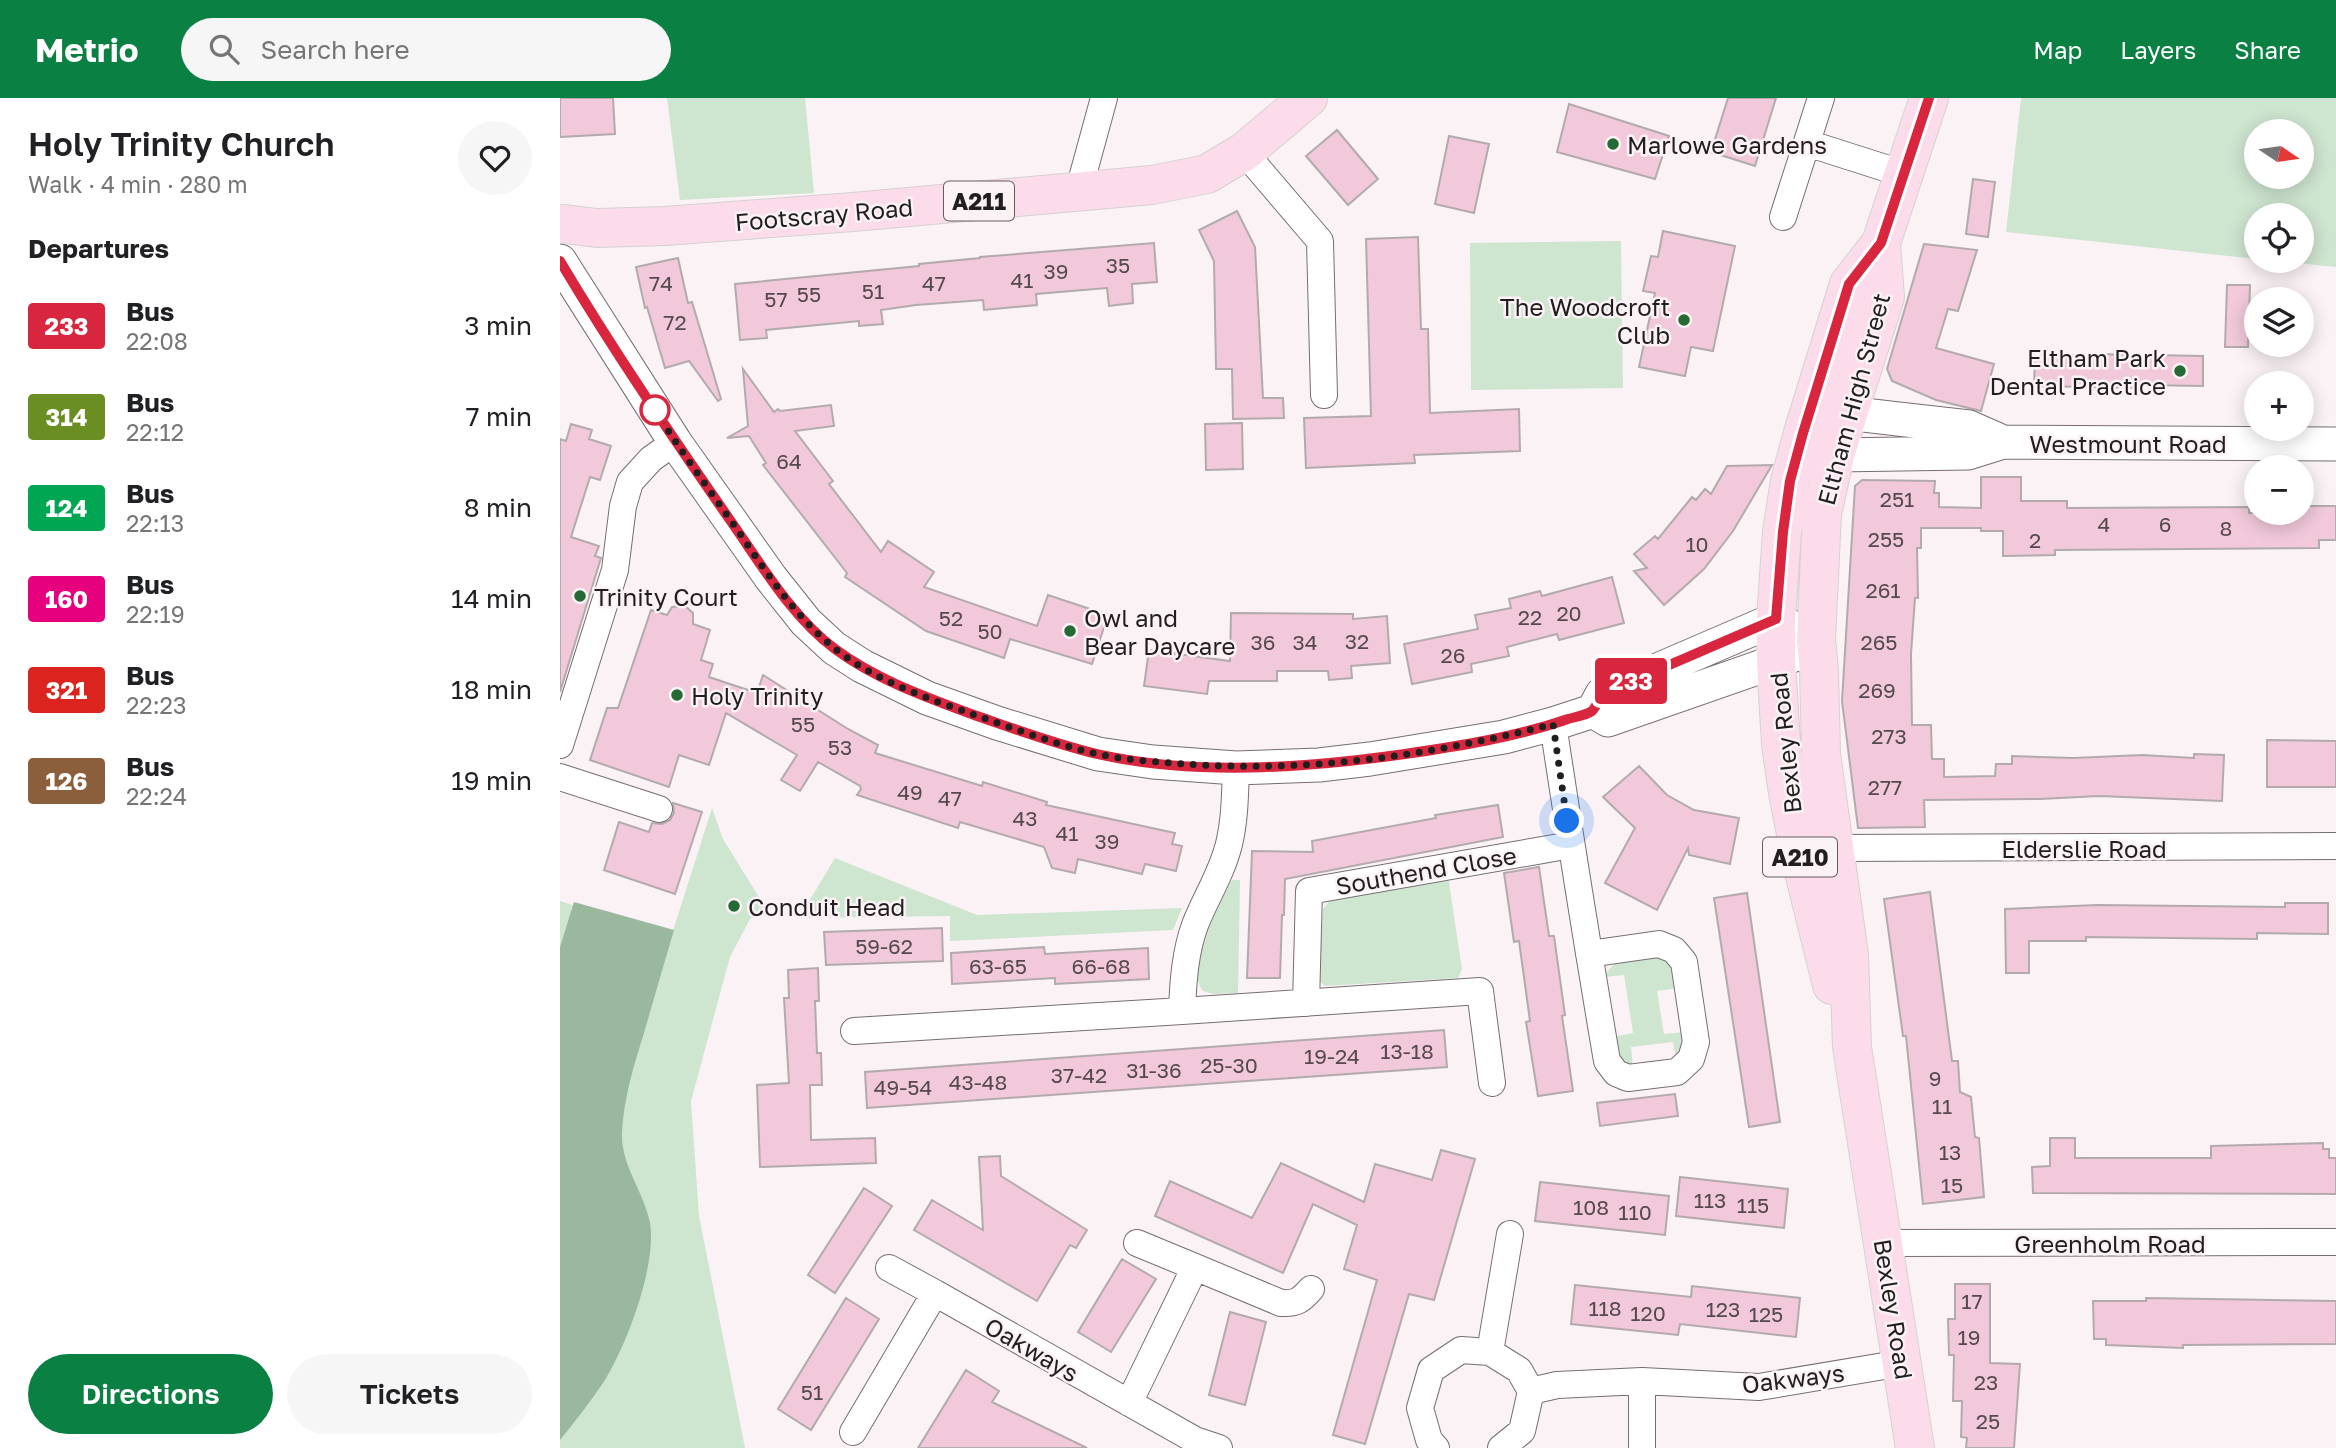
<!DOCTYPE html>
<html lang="en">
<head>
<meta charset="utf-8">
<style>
  :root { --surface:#fff; --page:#f6f6f6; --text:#202124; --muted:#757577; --accent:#0b8043 }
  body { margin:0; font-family:"Golos Text",sans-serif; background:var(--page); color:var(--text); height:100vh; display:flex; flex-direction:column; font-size:26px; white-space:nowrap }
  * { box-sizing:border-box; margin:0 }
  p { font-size:23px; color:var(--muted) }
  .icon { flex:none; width:38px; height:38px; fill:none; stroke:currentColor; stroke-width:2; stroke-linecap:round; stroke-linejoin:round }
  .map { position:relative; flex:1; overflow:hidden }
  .side { display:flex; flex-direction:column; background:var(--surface); width:560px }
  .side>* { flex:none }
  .badge { padding:0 14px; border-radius:5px; font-size:24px; line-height:46px }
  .needle { width:46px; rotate:103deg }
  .tools { position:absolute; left:1684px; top:21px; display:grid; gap:14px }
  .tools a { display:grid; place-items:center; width:70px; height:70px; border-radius:50%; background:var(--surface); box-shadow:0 4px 18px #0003; font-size:35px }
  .you { position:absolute; width:35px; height:35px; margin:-18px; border:5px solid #fff; border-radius:50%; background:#1a73e8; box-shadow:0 0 0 10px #1a73e833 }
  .map>.badge { position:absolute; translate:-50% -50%; box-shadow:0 0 0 4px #fff }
  h2 { padding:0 28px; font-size:26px; line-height:63px }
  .round { display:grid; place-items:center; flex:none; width:74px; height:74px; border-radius:37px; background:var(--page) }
  .summary { display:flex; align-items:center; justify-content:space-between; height:119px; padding:0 28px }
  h1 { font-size:33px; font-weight:600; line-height:52px }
  .button { display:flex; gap:14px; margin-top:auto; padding:14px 28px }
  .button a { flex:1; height:80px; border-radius:42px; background:var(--accent); color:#fff; font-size:28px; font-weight:600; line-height:80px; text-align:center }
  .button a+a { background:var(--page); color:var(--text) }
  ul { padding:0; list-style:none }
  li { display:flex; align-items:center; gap:21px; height:91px; padding:0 28px }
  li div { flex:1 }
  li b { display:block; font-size:26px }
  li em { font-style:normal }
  li .badge { min-width:77px; font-weight:700; text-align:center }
  header { display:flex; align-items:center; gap:42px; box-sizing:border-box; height:98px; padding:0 35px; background:var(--accent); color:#fff }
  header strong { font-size:33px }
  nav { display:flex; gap:38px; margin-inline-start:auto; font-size:24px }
  .search { width:490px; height:63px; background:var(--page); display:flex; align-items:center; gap:18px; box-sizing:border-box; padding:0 24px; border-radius:38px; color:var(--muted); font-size:26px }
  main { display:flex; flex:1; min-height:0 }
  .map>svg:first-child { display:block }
</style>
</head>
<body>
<header>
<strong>Metrio</strong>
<div class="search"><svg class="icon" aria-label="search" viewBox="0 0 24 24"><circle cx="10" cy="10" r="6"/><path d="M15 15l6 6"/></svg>Search here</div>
<nav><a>Map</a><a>Layers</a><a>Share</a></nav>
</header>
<main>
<section class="side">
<div class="summary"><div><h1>Holy Trinity Church</h1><p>Walk · 4 min · 280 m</p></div><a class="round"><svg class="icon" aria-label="heart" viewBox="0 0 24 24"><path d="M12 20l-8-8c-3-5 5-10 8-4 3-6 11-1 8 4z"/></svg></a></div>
<h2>Departures</h2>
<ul>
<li><span class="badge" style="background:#d7263d;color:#fff">233</span><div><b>Bus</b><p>22:08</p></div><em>3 min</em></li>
<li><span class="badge" style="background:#6b8e23;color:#fff">314</span><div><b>Bus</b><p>22:12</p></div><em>7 min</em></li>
<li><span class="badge" style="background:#00a651;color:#fff">124</span><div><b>Bus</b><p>22:13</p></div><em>8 min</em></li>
<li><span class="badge" style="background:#e6007e;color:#fff">160</span><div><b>Bus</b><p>22:19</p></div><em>14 min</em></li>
<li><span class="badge" style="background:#dc241f;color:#fff">321</span><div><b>Bus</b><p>22:23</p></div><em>18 min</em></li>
<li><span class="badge" style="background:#8b5e3c;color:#fff">126</span><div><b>Bus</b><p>22:24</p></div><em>19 min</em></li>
</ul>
<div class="button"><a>Directions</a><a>Tickets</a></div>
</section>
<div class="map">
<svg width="1776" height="1350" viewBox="0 0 1776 1350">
  <rect width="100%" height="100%" fill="#fbf2f6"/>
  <path fill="#cee5d0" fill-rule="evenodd" d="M107,0h138l9,95 -134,7z
    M1461,0h315v169l-60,-6h25v-46h-45v44l-250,-27zM1741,33v46h-45v-46z
    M1061,143l2,147 -152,2 -1,-147z
    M152,710l11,31 44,71 -17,9 -20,38 -39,144 8,115 46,232h-185v-547l111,36z
    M275,760l142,57 205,-7 -9,22 -223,11v-25l-151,2z
    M888,778l14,93 -4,9 -133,8 -7,-6 5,-71 13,-16z
    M672,782h8l-2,113 -25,1 -10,-3c-19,-24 16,-87 29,-111z
    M1094,856l21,12 4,22 -22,3 7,43 20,-2 2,11 -10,15 -3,-16 -42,5 2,20 -12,-5 -9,-25 21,-4 -9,-58 -20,2c13,-22 26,-20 50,-23z"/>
  <path fill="#9ab89d" d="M14,804l100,28c-10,34 -20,68 -30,103 -10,32 -20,64 -22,98 -2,34 22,60 28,92 7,42 -23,121 -45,157 -14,21 -29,40 -45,60v-493z"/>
  <path fill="#f1c9db" stroke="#b2aaad" stroke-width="2" d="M0,0h53l2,36 -55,3z
    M1168,0h48l-21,68 -44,-14z
    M1009,6l100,32 -14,43 -98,-27z
    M777,32l41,49 -30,26 -42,-49z
    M889,38l40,8 -15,69 -39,-9z
    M1413,81l22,3 -7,55 -22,-3z
    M677,113l18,36 8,151h20l1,20 -51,1 -1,-50h-16l-2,-108 -15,-31z
    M1103,133l72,15 -22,105 -22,-4 -6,29 -46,-9 16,-74 -12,-2 8,-35 7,1z
    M858,139l3,92h7l2,84 89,-4 1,42 -106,4 1,8 -109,5 -2,-50 67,-2 -5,-177z
    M594,145l3,39 -25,2 1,19 -24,3 -2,-18 -71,6 1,11 -53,5 -1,-10 -67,5 -35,5 2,14 -24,2v-5l-93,9 1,8 -27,2 -5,-56 184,-18v-2l61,-6v-1z
    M1364,146l53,6 -19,61 -10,-2 -12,39 58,16 -13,47 -45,-11 -44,-19 -5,-12z
    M118,160l10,45 4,-1 29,97 -3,2 -29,-40 -24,7 -18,-61 -2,1 -9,-41z
    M1667,187h23l-2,62h-23z
    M1535,256l108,2v30l-64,-1v3l-105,-2 1,-31 60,1z
    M183,271l31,43 4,-3 2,2 51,-6 3,21 -39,5 38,50 -4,3 52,68 7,-11 46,31 -10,15 113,39 11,-31 60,20 -16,49 -82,-25 -6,19 -78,-27 -81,-54 2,-4 -84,-108 3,-2 -17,-27 -22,2 21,-12z
    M682,325l1,46 -37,1 -1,-46z
    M11,326l21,6 -3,9 22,7 -11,34 -10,-3 -19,60 28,9 -4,10 6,2 -41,134v-253l6,2z
    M1212,367l-39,66 -29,38 -40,36 -30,-34 13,-3 -13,-14 21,-18 3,3 34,-42 4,3 9,-11 6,5 16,-28z
    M1421,379h40v24h46v7l182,-1v6h52v-7h35v34h-17v8l-264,2v5l-52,1v-25h-22v-3h-60v20h-4l1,50h-3l-4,56 1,71h19l1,34h12v18l51,-1 1,-12h16v-8l61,2 69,-3 52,3v-4l30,1 -2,46 -123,-5 -59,3 -116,1 1,27 -67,1 -16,-127 13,-215 7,-6 73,1 -1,12h5v14l42,1z
    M1052,479l12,46 -65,17 -2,-6 -50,13 2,9 -38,8 1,8 -60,12 -8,-40 74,-15 -3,-14 36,-7 -2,-9 31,-8 2,5z
    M125,508l8,7v11l17,6 -9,30 12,4 -4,13 48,16 6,-18 85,54 30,16 -3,8 107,33 1,-4 64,20 -1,3 129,28 -3,11 10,2 -6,25 -31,-7 -3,10 -64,-15 -3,14 -23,-5 -8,-21 -84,-25 -2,6 -101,-33 4,-6 -1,-3 -42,-24 -18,29 -19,-11 16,-25 -71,-42 -17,52 -30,-10 -10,32 -79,-27 17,-52h11l33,-98 16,5 5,-8z
    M671,515l122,1v5l34,-3 3,47 -39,3 1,12 -23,2 -1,-9h-51v10h-68l-2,13 -63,-8 5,-36 81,11z
    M1707,642l69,1v46h-69z
    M1079,668l28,29 27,15 45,8 -9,46 -41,-9 -1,-7 -31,62 -52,-27 30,-55 -32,-31z
    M113,705l29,9 -27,82 -71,-24 15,-48 30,10 3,-9 10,1 8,-4 4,-7z
    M938,707l5,32 -218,42 -1,36h-2l-2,63h-33l5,-127 61,1 -1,-11 124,-23 -1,-3z
    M979,769l10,69h5l11,79 -3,1 11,75 -35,5 -12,-74 4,-1 -11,-80 -5,1 -10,-69z
    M1370,794l22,169h6l2,31 11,5 4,40 4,1 5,59 -61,7 -17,-168h-3l-19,-137z
    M1187,795l33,229 -31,5 -35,-229z
    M1725,805h43v31l-71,-1v6l-171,-2v4h-57v32h-23l-1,-64 92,-4 188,2z
    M382,830l1,33 -117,4 -2,-33z
    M484,849l1,7 103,-6 1,31 -94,5v-6l-103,6 -1,-31z
    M258,870l1,33h-4l2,52h4l1,32h-12l1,55 64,-2 1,25 -116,4 -3,-82 32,-2 -5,-85h5l-1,-28z
    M884,932l3,37 -580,41 -2,-36z
    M1115,996l3,22 -78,10 -3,-23z
    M1490,1040h25v20h136v-12l112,-3v6h6v9h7v36l-303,-1 -1,-26 18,-1z
    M881,1052l34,9 -41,141 -25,-6 -44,150 -32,-9 44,-155 -33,-11 13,-44 -44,-21 -30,69 -128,-57 15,-35 82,37 29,-55 83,39 11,-38 57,16z
    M440,1058l1,20 86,54 -11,18 -6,-3 -33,56 -123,-71 18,-30 51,30 -4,-73z
    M1120,1079l108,12 -4,39 -108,-12z
    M980,1084l129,14 -4,39 -130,-14z
    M304,1090l28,18 -57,87 -27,-18z
    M562,1161l34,20 -45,73 -33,-20z
    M1395,1186h35v79l30,1 -6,84h-48l1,-10 -6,-1 1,-36h-9l1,-46h-5l-1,-36h7z
    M1015,1187l116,12 1,-11 108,12 -4,39 -116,-13 -2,11 -107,-11z
    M286,1200l33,21 -68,111 -33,-21z
    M1586,1200l190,3v43l-153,1v3l-77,-3v-6h-12l-1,-38h53z
    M670,1214l36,10 -21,83 -36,-10z
    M406,1272l33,21 -7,11 95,46h-169z"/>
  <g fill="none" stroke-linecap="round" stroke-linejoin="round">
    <g stroke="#766e72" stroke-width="28">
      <path id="minor" d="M1247,45l97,31
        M684,54l76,89 4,154
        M518,95l26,-95
        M1223,119l38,-119
        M993,626c17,113 35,225 54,337l9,12 12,5 49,-6 14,-13 5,-17 -12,-80 -10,-12 -15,-6 -70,10
        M0,647l55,-175 8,-64 7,-24 21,-23 24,-17
        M676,670c-1,26 -1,51 -7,76 -7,29 -23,53 -34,81 -10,27 -12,58 -13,86l298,-20 12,92
        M0,679l99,32
        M1273,750l503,-2
        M746,905l3,-112 262,-46
        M294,933l328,-20
        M577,1145l58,24
        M1324,1145l452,-1
        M329,1170l46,25
        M930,1254l20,-118
        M1082,1283v67
        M971,1293l26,-6 85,-4 117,6 143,-24
        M569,1305l66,-136 86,36c16,1 20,-3 30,-14
        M293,1334l82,-139 260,147 24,8
        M876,1350l-7,-8 -9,-32 11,-38 30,-20 29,2 29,18 12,21 -9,40 -21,17"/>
    </g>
    <g stroke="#766e72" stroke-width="35">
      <path id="tertiary" d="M0,163l115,181 96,136 35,44 28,26 28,18 65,32 70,25 101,31 55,8 83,6 83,-3 51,-6 134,-22 49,-13 40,-13 9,-17 174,-75 40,21 -19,14 -189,66 -15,-9
        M1266,325l21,-10 51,6 71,8 34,15
        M1255,344l20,13 133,-2 35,-11 333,2"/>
    </g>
    <g stroke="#d3d2d2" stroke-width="40">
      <path id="primary" d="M4,126l33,4 68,-2 188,-14 299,-27 55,-11 37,-22 64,-54
        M1321,145l4,54 -50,158 -13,59 -6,126 3,30 2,84 28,201 3,92 63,401
        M1272,887l-30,-121 -14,-71 -7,-49 -5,-82v-43l6,-87 8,-51 13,-48 46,-149 32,-41 48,-145"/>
    </g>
    <use href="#minor" stroke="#fff" stroke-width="26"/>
    <use href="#tertiary" stroke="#fff" stroke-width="33"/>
    <use href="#primary" stroke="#fcdcea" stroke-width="38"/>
  </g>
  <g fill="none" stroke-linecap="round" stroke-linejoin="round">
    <g stroke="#fff" stroke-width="16">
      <path id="line" d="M0,163c53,89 111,174 170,259 31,44 61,96 105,129 42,31 91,48 139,66 41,14 81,29 123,39 98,22 209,14 308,0 55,-8 111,-17 163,-35 7,-2 19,-4 24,-8 4,-4 8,-13 10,-17l174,-75 7,-87 7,-51 13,-48 46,-149 32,-41 48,-145"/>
    </g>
    <use href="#line" stroke="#d7263d" stroke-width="10"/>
    <path stroke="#211e20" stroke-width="7" stroke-dasharray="0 12.6" d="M95,312c25,40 54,79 81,118 29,42 57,86 97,119 40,33 94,51 142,68 40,14 80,29 122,39 29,6 60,8 89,10 124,9 247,-9 367,-40l14,97"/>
  </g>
  <g fill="#256934" stroke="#fbf2f6" stroke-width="2.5">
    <circle cx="1053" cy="46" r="7"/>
    <circle cx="1124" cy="222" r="7"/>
    <circle cx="1620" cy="273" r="7"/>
    <circle cx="20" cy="498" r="7"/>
    <circle cx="510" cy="533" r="7"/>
    <circle cx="117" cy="597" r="7"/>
    <circle cx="174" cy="808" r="7"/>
  </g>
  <circle fill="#fff" stroke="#d7263d" stroke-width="3.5" cx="95" cy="312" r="14"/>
  <g text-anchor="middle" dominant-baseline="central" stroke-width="5" stroke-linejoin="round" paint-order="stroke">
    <g font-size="21" fill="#55494f">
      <text x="558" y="167">35</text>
      <text x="496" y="173">39</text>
      <text x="462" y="182">41</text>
      <text x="101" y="185">74</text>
      <text x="374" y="185">47</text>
      <text x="313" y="193">51</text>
      <text x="249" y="196">55</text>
      <text x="216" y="201">57</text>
      <text x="115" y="224">72</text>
      <text x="229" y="363">64</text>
      <text x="1337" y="401">251</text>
      <text x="1544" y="426">4</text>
      <text x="1605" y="426">6</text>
      <text x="1666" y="430">8</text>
      <text x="1326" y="441">255</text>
      <text x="1475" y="442">2</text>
      <text x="1137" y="446">10</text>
      <text x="1323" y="492">261</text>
      <text x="1009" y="515">20</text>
      <text x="970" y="519">22</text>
      <text x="391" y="520">52</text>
      <text x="430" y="533">50</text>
      <text x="797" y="543">32</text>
      <text x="703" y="544">36</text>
      <text x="745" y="544">34</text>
      <text x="1319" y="544">265</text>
      <text x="893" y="557">26</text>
      <text x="1317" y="592">269</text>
      <text x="243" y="626">55</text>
      <text x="1329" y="638">273</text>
      <text x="280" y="649">53</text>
      <text x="1325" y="689">277</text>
      <text x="350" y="694">49</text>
      <text x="390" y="700">47</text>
      <text x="465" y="720">43</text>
      <text x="507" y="735">41</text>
      <text x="547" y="743">39</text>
      <text x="324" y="848">59-62</text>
      <text x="438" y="868">63-65</text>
      <text x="541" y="868">66-68</text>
      <text x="847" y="953">13-18</text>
      <text x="772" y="958">19-24</text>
      <text x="669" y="967">25-30</text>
      <text x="594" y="972">31-36</text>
      <text x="519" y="977">37-42</text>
      <text x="1375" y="980">9</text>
      <text x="418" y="984">43-48</text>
      <text x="343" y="989">49-54</text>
      <text x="1382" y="1008">11</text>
      <text x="1390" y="1054">13</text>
      <text x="1392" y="1087">15</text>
      <text x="1150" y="1102">113</text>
      <text x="1193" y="1107">115</text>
      <text x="1031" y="1109">108</text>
      <text x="1075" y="1114">110</text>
      <text x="1412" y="1203">17</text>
      <text x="1045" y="1210">118</text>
      <text x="1163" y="1211">123</text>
      <text x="1088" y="1215">120</text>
      <text x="1206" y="1216">125</text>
      <text x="1409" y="1239">19</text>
      <text x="1426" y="1284">23</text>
      <text x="252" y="1294">51</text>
      <text x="1428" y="1323">25</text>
    </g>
    <g fill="#fbf2f6" stroke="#625e60" stroke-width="2">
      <rect x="384" y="83.5" width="70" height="39" rx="5"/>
      <rect x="1203" y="739.5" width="74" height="39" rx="5"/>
    </g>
    <g font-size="23" font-weight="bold" fill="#211e20">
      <text x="419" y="103">A211</text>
      <text x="1240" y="759">A210</text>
    </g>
    <g font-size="24" fill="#211e20" stroke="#fbf2f6" text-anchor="start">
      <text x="1067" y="46">Marlowe Gardens</text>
      <text x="1110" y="208" text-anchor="end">The Woodcroft<tspan x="1110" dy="28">Club</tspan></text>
      <text x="1606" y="259" text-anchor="end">Eltham Park<tspan x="1606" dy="28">Dental Practice</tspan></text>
      <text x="34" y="498">Trinity Court</text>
      <text x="524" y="519">Owl and<tspan x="524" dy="28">Bear Daycare</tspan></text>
      <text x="131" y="597">Holy Trinity</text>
      <text x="188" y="808">Conduit Head</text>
    </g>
    <g font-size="24" fill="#211e20" stroke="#fbf2f6">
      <text transform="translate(264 116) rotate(-5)">Footscray Road</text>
      <text transform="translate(1293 301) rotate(-75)">Eltham High Street</text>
      <text x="1568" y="345">Westmount Road</text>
      <text transform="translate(1225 645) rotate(-96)">Bexley Road</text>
      <text x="1524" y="750">Elderslie Road</text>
      <text transform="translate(866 772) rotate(-10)">Southend Close</text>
      <text x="1550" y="1145">Greenholm Road</text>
      <text transform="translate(1334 1211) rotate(81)">Bexley Road</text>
      <text transform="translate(472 1251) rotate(30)">Oakways</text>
      <text transform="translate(1233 1280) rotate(-7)">Oakways</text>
    </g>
  </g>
</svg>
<div class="tools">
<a><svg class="needle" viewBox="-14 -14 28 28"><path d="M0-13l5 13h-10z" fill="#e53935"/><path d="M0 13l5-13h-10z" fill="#757577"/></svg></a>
<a><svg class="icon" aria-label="locate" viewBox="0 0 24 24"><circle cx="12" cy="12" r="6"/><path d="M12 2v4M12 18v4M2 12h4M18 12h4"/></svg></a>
<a><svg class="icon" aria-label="layers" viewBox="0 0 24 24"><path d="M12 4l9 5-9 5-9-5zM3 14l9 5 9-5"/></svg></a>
<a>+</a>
<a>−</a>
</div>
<div class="you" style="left:1007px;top:723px"></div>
<b class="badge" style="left:1071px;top:583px;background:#d7263d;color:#fff">233</b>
</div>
</main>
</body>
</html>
